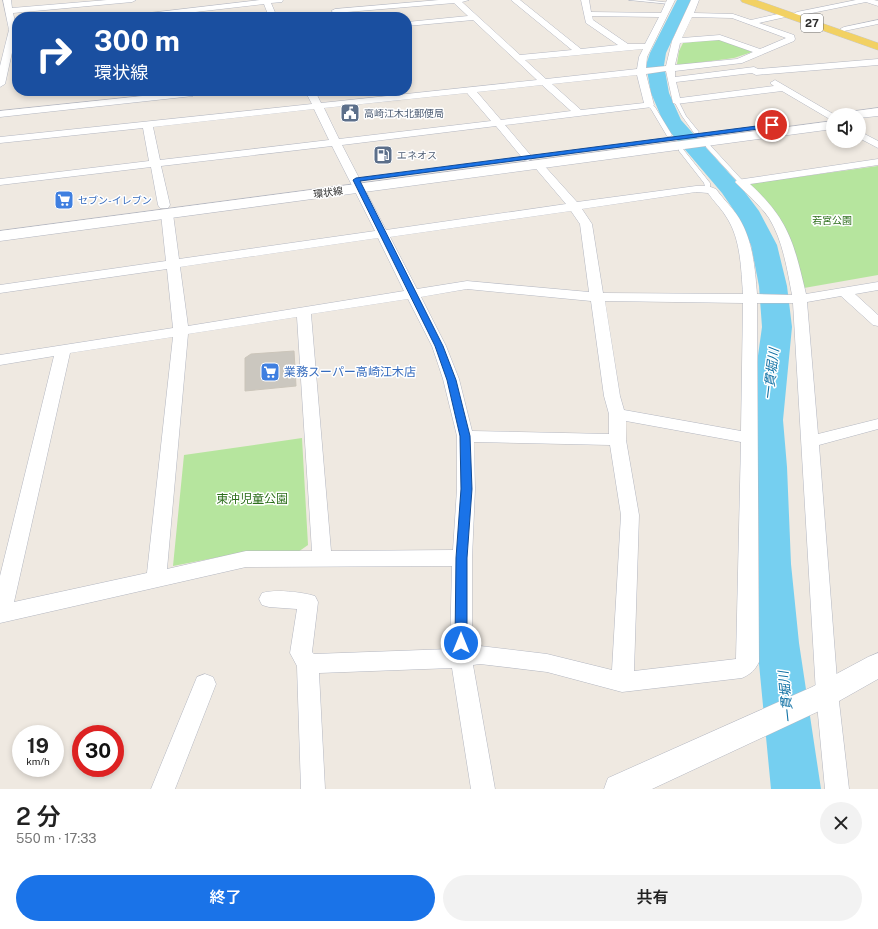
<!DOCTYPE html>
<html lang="ja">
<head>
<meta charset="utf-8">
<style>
  :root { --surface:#fff; --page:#f2f2f2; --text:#222; --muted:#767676; --accent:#1a73e8 }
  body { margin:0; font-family:"Public Sans","Noto Sans JP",sans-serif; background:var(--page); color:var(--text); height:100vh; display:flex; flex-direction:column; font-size:15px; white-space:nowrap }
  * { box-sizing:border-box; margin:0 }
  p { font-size:13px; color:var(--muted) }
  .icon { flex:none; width:22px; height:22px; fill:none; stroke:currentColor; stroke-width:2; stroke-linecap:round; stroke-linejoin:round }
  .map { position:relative; height:789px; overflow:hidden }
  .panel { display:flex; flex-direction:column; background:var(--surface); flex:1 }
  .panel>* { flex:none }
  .hud { position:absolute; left:12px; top:12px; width:400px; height:84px; border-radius:16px; box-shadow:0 2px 6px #0003; background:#1a4fa0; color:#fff; overflow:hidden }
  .fabs { position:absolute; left:826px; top:108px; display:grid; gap:8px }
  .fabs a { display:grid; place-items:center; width:40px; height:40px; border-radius:50%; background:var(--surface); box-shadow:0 2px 6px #0003; font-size:20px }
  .speed { position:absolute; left:12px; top:725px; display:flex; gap:8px; font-size:20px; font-weight:700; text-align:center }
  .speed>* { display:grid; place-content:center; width:52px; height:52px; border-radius:50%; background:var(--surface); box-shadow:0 2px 6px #0003; line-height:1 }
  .speed small { font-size:10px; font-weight:400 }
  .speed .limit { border:6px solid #d22; background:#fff; color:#111 }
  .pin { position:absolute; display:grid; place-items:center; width:34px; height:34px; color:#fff; margin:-17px; border:2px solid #fff; border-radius:50%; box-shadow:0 1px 4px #0007 }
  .me { position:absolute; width:44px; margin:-22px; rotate:0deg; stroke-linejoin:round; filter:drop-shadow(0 0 3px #0008) }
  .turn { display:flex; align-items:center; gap:14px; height:84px; padding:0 16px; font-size:18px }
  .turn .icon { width:52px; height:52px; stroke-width:2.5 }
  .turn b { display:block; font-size:28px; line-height:34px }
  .round { display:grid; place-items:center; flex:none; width:42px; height:42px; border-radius:21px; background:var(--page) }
  .head { display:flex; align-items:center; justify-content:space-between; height:68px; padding:0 16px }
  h1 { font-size:24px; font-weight:600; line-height:30px }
  .action { display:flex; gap:8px; margin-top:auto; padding:8px 16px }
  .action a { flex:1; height:46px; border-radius:24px; background:var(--accent); color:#fff; font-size:16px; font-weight:600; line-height:46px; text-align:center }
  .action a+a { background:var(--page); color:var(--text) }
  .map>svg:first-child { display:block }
</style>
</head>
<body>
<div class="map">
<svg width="878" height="789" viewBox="0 0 878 789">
  <rect width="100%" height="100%" fill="#efe9e1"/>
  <g fill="#b6e59e">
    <polygon points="721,39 752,52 734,58 681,65 677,64 679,51 683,43"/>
    <polygon points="878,166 878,275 804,288 796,265 791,241 783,224 747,184"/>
    <polygon points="302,438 308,545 298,552 245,552 173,566 184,455"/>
  </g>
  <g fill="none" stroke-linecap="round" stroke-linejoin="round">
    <polygon fill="#75cff0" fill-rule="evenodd" points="677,0 691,0 666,53 664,65 669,93 681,120 738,183 759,211 777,245 787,286 792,327 783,420 787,467 791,564 799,643 821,789 771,789 757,643 751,564 751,467 749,420 762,327 759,286 751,245 735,212 722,193 665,126 651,93 646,65 650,53"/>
  </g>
  <polygon fill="#cbc7bf" stroke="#cbc5ba" points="294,351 296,386 245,391 245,358 251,354"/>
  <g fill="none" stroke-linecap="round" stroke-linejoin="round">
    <g stroke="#b4b7c1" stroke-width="1">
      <g id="service">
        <polygon points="629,0 645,0 672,3 670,4"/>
        <polygon points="674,100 678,100 686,116 699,132 698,133 694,133 682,116 674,101"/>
        <polygon points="647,104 651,104 655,107 672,135 671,136 667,136 651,109 647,105"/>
        <polygon points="706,145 710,145 743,181 743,183 739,183 706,147"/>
        <polygon points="679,149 683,149 710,183 710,190 706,190 704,183 679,151"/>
      </g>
    </g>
    <g stroke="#b4b7c1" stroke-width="1">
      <g id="minor">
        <polygon points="3,0 11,0 12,8 107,0 136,0 132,2 13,13 17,30 5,84 0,87 0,66 9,30"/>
        <polygon points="260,0 283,0 282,2 271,3 277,17 269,17 264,4 152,17 128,17 132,15"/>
        <path d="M439 0H469L462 2 520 55 572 50 511 0H520L581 49 618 45 586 23 581 0H589L591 12 661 13 667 0H675L647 57 646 68 666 66 672 41 691 0H699L694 13 733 14 751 20 787 12 791 14 790 16 759 23 794 35 795 39 794 41 742 63 675 71V77L754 67 758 69 878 59V65L756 75 752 73 676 82 680 98 774 86 770 83 775 80 835 115H833V121L782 91 676 104 673 103 666 71 646 74 654 105 652 107 505 125 533 158 528 161 524 160 496 126 342 145 386 230 566 204 532 164 537 161 541 162 577 202 696 186H708L716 189C723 199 733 208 739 218 753 241 755 268 757 294L792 295C787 269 783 241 769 218 760 205 748 195 737 184L735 182 737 180 878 159V165L750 184C789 220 794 243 806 294L878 282V290L855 294 878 315V326L873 325 841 296 807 302 818 434 878 419V429L819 445 838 693 849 789H825L816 693 793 303H757L759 662C755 670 751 674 742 678L622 692 547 672 480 664 473 665 495 789H471L452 668 319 673 325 789H301L297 666 290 653 297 609 269 607 262 605 259 599 262 593C275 589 302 592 315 596L318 602 312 652 314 654 450 649 452 566 246 567 0 623V576L54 356 0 365V355L173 328 167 269 0 293V285L166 261 161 214 163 211H171L173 214 179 259 375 231 332 146 161 166 170 205 168 208H160L158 205 151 167 0 185V179L149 161 143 128 0 143V137L312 104 305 91H315L321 103 537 80 473 20 407 26V22L468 16 454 3 335 13 331 11 335 9ZM592 16 659 17 645 44H628L593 20ZM692 17 732 18 786 38 760 49 720 35 682 38ZM719 40 753 52 737 59 675 65 680 43ZM643 49 639 57 637 69 546 79 525 60ZM637 75 644 103 581 110 552 84ZM542 85 571 111 501 120 477 92ZM467 93 491 121 339 139 324 108ZM314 109 329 140 160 160 153 127ZM696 192 708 193C714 202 722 209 727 218 741 240 741 269 743 294L603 293 592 224 582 209ZM571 211 580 224 589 292 467 281 417 289 390 237ZM378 238 404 291 188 326 180 267ZM467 289 591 301 604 396 609 414V434L472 431 459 379 446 346 421 297ZM408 299 432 346 443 379 457 436V489L453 550 331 551 311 314ZM605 301 743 303 741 431 624 410 620 396ZM297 317 312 551H246L167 569 188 334ZM173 337 147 573 14 602 70 353ZM626 421 741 442 736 659 634 671 639 515 626 440ZM474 442 610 445 621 515 612 670 547 654 480 646 472 647V558L475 489Z"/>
        <polygon points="856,0 874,0 878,1 878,6 866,2 797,16 793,14 797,12"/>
        <polygon points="878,20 878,24 844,31 840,29 844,27"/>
        <polygon points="190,91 193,92 195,94 193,96 0,117 0,111"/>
        <polygon points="859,131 878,141 878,148 859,138"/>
        <polygon points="205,674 213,677 216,684 175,789 151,789 197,677"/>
      </g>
    </g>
    <g stroke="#b4b7c1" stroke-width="1">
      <g id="tertiary">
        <polygon points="878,108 878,116 859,118 859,115 846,115 848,112"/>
        <polygon points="833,121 833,129 0,241 0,231"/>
        <polygon points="878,653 878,679 832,705 652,789 604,789 608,778 812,687 868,657"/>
      </g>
    </g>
    <g stroke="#c9c9c9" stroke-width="1">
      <polygon id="primary" points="741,0 756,0 878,43 878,50 742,2"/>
    </g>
    <use href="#service" fill="#fff" fill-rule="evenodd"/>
    <use href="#minor" fill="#fff" fill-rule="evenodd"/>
    <use href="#tertiary" fill="#fff" fill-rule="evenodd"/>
    <use href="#primary" fill="#f2d163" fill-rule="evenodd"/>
  </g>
  <polygon fill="#1a73e8" stroke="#114b97" points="772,124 775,125 774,127 360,181 443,346 456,380 470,436 472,489 467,558 467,643 465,647 461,649 457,647 455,643 456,558 461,489 460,436 447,380 435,346 353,180 356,178"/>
  <defs>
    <g id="civic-square" transform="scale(1)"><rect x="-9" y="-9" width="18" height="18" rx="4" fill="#5c6f8a" stroke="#fff"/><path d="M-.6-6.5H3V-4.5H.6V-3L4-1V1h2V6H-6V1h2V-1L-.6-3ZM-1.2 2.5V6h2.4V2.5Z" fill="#fff"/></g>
    <g id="fuel-square" transform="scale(1)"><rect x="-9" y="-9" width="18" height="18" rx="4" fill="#5c6f8a" stroke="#fff"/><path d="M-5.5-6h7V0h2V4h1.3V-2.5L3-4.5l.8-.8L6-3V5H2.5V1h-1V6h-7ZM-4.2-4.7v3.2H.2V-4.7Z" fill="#fff"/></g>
    <g id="supermarket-square" transform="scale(1)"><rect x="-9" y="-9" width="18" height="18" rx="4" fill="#3f7fe0" stroke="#fff"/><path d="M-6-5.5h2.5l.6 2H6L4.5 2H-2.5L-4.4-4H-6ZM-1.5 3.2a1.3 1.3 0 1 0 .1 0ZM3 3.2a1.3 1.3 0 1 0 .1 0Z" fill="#fff"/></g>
  </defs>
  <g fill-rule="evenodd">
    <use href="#civic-square" x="350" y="113"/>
    <use href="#fuel-square" x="383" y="155"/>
    <use href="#supermarket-square" x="64" y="200"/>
    <use href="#supermarket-square" x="270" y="372"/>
  </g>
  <g text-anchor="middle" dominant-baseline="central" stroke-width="3" stroke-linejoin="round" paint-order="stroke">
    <g font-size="10" fill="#4e5e75" stroke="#fff" text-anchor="start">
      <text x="364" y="113">高崎江木北郵便局</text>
      <text x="397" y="155">エネオス</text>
    </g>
    <g font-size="10" fill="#2e2e2e" stroke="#fff">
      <text transform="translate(328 192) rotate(-8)">環状線</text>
    </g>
    <g font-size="10" fill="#366cbe" stroke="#fff" text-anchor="start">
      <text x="78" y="200">セブン-イレブン</text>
    </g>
    <g font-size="10" fill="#2c6e1b" stroke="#fff">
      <text x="832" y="220">若宮公園</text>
    </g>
    <rect fill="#fff" stroke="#6d6d6d" stroke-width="1" x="801" y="14" width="22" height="18" rx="3"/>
    <g font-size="11" font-weight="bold" fill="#2e2e2e">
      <text x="812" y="23">27</text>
    </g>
    <g font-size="12" fill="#366cbe" stroke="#fff" text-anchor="start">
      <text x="284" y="372">業務スーパー高崎江木店</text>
    </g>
    <g font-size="12" fill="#2c6e1b" stroke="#fff">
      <text x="252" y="499">東沖児童公園</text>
    </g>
    <g font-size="13" font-style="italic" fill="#0d6fa3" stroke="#fff">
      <text transform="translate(771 374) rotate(-83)">一貫堀川</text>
      <text transform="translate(786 697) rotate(-96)">一貫堀川</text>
    </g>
  </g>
</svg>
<div class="fabs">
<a><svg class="icon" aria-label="sound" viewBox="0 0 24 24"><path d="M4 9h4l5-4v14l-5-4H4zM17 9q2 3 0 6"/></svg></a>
</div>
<div class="speed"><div>19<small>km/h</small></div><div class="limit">30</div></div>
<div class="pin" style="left:772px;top:125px;background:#d93025"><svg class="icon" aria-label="arrive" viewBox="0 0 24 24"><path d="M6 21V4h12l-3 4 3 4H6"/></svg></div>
<svg class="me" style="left:461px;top:643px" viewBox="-20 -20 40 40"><circle r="17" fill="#1a73e8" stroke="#fff" stroke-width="3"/><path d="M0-11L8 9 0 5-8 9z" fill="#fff"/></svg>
<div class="hud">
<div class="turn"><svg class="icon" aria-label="right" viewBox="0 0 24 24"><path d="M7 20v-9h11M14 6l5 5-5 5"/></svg><div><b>300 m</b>環状線</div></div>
</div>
</div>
<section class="panel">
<div class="head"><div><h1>2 分</h1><p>550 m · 17:33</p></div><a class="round"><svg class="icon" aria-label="close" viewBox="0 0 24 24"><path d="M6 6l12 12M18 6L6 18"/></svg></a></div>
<div class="action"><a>終了</a><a>共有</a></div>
</section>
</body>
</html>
